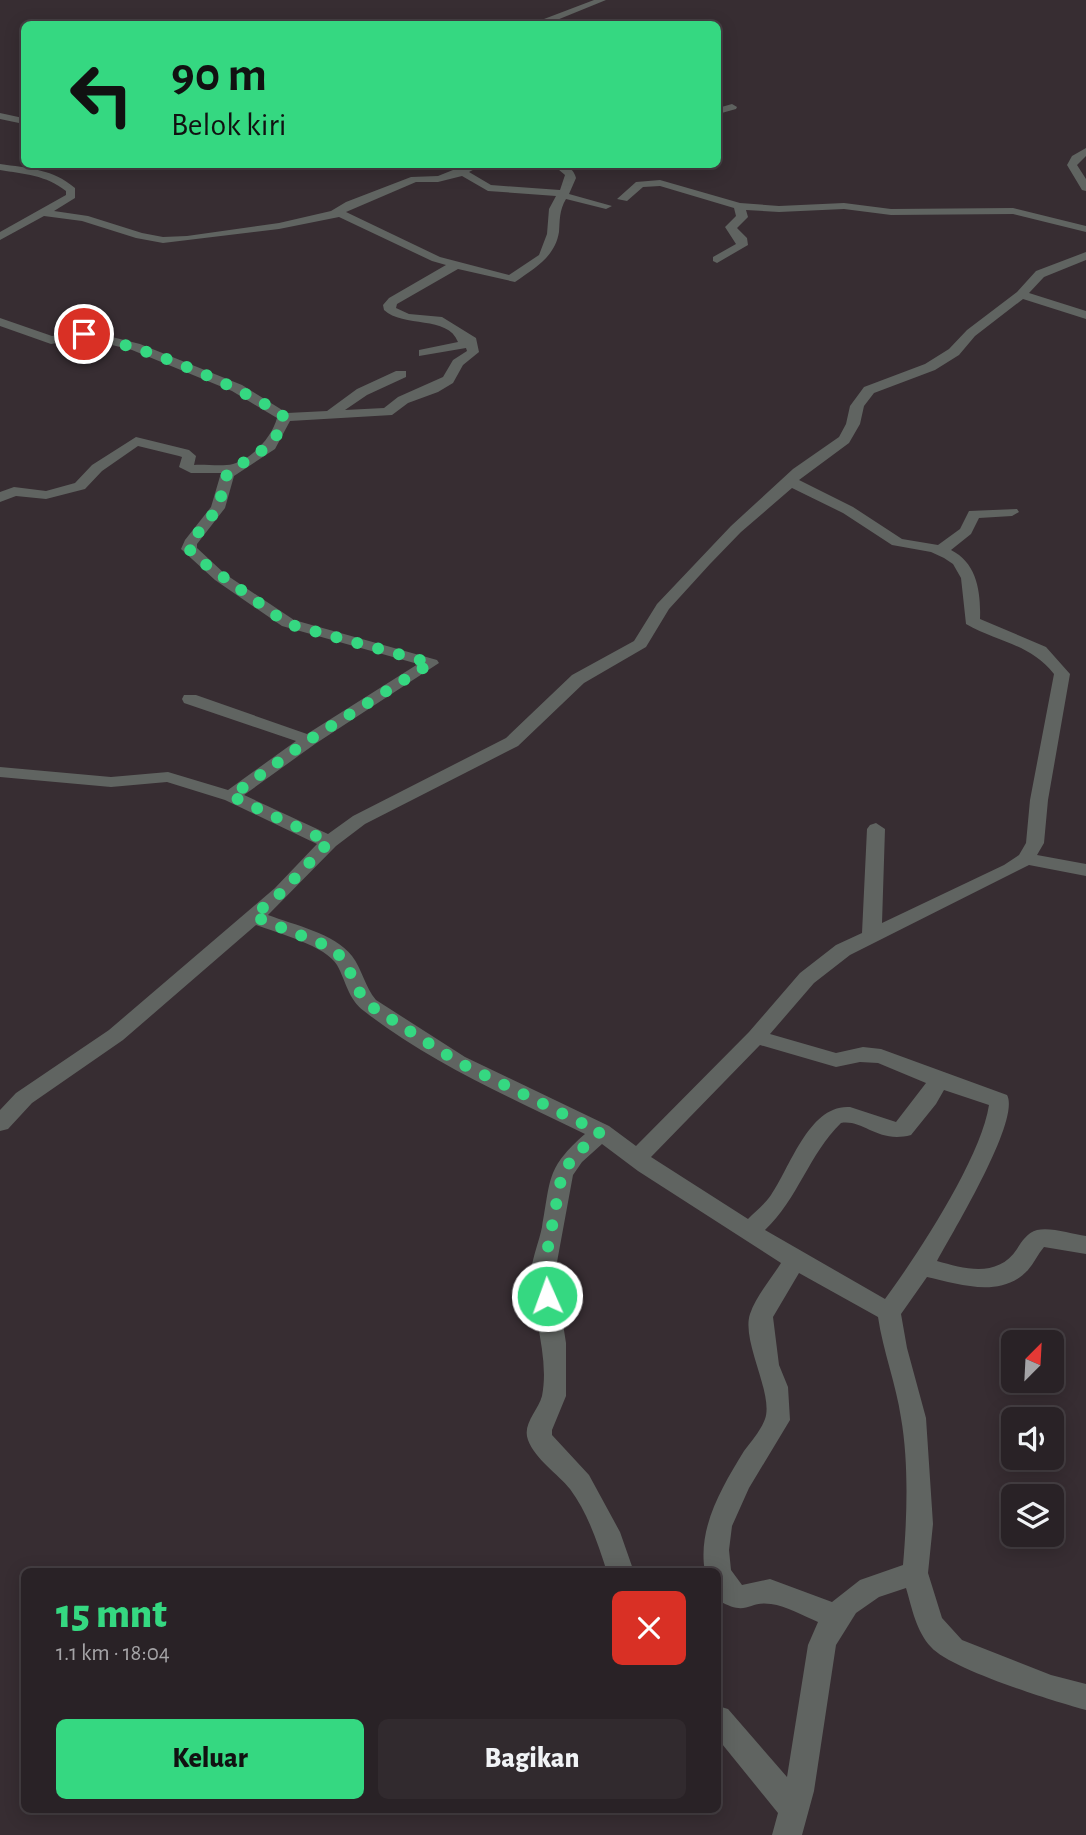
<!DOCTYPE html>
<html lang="id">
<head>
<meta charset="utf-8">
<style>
  :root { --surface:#292226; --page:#312a2e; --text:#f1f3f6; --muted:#a5a4a7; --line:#453f43; --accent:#35d881 }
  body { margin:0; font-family:"Alegreya Sans",sans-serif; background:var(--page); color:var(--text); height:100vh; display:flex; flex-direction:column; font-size:26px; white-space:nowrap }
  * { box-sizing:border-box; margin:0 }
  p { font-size:23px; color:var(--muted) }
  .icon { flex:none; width:38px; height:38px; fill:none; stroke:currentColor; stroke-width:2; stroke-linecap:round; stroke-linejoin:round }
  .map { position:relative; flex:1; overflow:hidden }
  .drawer { position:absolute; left:21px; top:1568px; width:700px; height:245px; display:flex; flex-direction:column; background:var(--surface); border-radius:10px; box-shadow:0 4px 18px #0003,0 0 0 2px var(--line) }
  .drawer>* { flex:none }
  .guide { position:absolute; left:21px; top:21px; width:700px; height:147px; border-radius:10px; box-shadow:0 4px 18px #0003,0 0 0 2px var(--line); background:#35d881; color:#111; overflow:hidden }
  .needle { width:46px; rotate:24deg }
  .controls { position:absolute; left:1001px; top:1330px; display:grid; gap:14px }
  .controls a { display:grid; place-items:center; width:63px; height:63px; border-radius:10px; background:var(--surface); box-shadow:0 4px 18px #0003,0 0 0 2px var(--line); font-size:35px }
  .pin { position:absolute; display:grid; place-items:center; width:60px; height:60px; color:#fff; margin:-30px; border:4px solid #fff; border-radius:50%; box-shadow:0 2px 7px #0007 }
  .me { position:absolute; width:77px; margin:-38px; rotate:358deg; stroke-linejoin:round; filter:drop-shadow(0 0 5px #0008) }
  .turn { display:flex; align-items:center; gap:24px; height:147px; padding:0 35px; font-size:32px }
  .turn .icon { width:91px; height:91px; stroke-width:2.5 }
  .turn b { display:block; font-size:49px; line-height:60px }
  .round { display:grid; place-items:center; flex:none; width:74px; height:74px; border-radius:10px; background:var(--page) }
  .overview { display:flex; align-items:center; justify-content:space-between; height:119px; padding:0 35px }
  h1 { font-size:42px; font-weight:800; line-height:52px; color:var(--accent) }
  .primary-button { display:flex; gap:14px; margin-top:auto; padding:14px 35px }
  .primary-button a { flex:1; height:80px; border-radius:10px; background:var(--accent); color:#111; font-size:28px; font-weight:800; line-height:80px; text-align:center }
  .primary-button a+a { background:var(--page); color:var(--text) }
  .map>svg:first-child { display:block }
</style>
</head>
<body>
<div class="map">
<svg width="1086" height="1835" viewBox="0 0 1086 1835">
  <rect width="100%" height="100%" fill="#372d32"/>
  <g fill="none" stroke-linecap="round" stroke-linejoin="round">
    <g fill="#606461" fill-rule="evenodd">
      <polygon points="594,0 606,0 552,22 552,24 543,24 544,19"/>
      <polygon points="732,104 737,107 736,109 718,114 718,108"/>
      <polygon points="0,113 23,118 24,120 19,123 0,119"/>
      <polygon points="1086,148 1086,156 1077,165 1086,179 1086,191 1082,190 1067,165 1072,156"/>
      <path d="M0 164C28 168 53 169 75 188V198L54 211 88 216 142 233 163 237 187 236 279 223 331 211 346 202 411 177 438 176 468 164H484L469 172 491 185 560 190 565 175 552 164C563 164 573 166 576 178L569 194 612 206 606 209 566 199C559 211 560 220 559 232 555 257 535 268 515 282L458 269 397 304 396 308 409 314 442 317 476 338 479 352 463 365 453 383 438 392 408 403 392 415 290 421 275 449 234 476 225 508 197 544V548L225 574 294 620 437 660 439 663 315 744 244 795 328 834 353 816 506 738 572 675 634 641 657 604 731 526 793 469 839 437 846 424 850 406 864 387 925 364 949 349 967 330 1017 292 1036 271 1086 252V260L1044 277 1029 293 1086 311V319L1023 299 975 336 959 355 935 370 874 393 864 406 860 424 849 443 799 480 853 507 902 539 938 545 960 529 969 511 1017 509 1019 512 1012 516 979 518 971 534 951 550C977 563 981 592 980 619L1046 647 1070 674 1048 800 1044 843 1037 855 1086 864V876L1029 865 850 955 814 983 770 1034 836 1053 863 1047 881 1049 1007 1095C1021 1120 952 1233 937 1261 965 1269 998 1278 1017 1249 1022 1241 1027 1233 1037 1230 1051 1227 1072 1234 1086 1236V1254L1044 1247C1038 1254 1034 1263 1028 1270 1001 1299 959 1284 927 1277L901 1314 907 1348 926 1418 933 1524 928 1573 942 1618 962 1640 1051 1675 1086 1684V1710C1055 1702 950 1669 931 1647 916 1631 912 1608 906 1588L879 1597 856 1613 836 1645 814 1791 802 1835H772L778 1813 718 1739V1706L728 1709 787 1777 808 1645 818 1622C804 1616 786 1606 771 1604 747 1600 748 1618 718 1600V1572H705C697 1528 722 1487 744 1451 751 1442 761 1430 765 1419 774 1394 741 1341 750 1314 756 1296 771 1279 781 1263L638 1171 602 1144 582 1162 573 1175 555 1273 566 1343V1396L552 1430V1435L589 1475 620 1532 634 1572H607C598 1544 588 1513 570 1489 558 1474 535 1459 528 1440 522 1424 538 1411 542 1396 550 1355 531 1312 531 1273 532 1258 539 1242 542 1227 551 1179 546 1168 585 1134 510 1097 430 1063 364 1011 348 999 346 981 337 965 326 946 278 933 256 925L123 1040 32 1103 8 1129 0 1131V1110L16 1093 109 1030 275 888 317 844 225 800 167 782 111 787 0 777V767L111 777 168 772 228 790 296 741 184 703 182 699 184 695H196L307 734 418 664 282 626 215 580 181 549 185 540 211 507 221 473H191L179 467 182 457 179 456 138 446 102 471 85 489 46 499 16 496 0 502V492L14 487 46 491 75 483 92 465 136 437 189 450 196 456 194 465C205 464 222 467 233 464 253 458 272 437 277 418L232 391 132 350 84 338 51 344 0 326V318L52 336 84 330 140 344 242 385 287 413 327 411 357 389 396 371H406V377L367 395 345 410 384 408 398 397 443 377 453 360 467 351 466 348 419 356V350L458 342C448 315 403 328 384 310L383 305 389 298 446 265 432 261 339 217 279 229 163 243 136 238 82 221 44 216 0 240V232L66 195V191C46 175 24 174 0 170ZM462 176 488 191 556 196 549 209 547 234 539 255 509 275 440 257 346 212 416 182H438ZM792 488 843 513 892 545 931 552 944 558 953 564 961 578 966 624C999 643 1029 643 1054 674L1030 800 1026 843 1019 855 1004 865 882 923 885 829 876 823 870 825 867 829 862 933 836 945 800 973 749 1032 636 1146 609 1126 465 1057 376 1000C365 987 362 969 352 956 334 933 294 925 268 915L336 846 365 824 518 746 584 683 646 647 669 609 710 564 741 532ZM760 1045 836 1067 860 1062 878 1063 926 1083 896 1122 850 1107C809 1104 790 1168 771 1195 765 1204 756 1211 748 1219L651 1157ZM944 1090 989 1105C981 1158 918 1254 885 1299L765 1230C798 1199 809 1154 841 1123 863 1119 878 1144 911 1135L936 1104ZM799 1273 878 1317C883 1351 896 1384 901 1418 909 1463 907 1520 903 1565L860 1580 832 1602 770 1579 742 1585 731 1570 729 1550 732 1526 749 1488 790 1420 788 1387 779 1365 773 1317Z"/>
      <polygon points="660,180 740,203 779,206 844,203 891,209 1013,208 1086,226 1086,232 1013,214 891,215 844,209 779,212 746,210 748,217 737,228 747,238 748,245 717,263 713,261 713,257 736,244 725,227 736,216 734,208 660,186 643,187 627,201 617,199 636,182"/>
    </g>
  </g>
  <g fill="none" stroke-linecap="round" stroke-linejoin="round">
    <path stroke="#35d881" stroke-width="12" stroke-dasharray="0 21.6" d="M84 334C152 350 218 377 279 412L284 417C277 449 251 455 227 474L218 508 190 543 189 549 197 558 288 624 431 663 309 740 231 796 329 842 282 892 253 916 332 948 345 961 358 990 369 1005 458 1062 600 1132 574 1156 562 1174 543 1273 547 1296"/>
  </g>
</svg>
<div class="controls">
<a><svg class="needle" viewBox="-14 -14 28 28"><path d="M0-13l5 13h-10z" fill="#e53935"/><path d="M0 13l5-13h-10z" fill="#a5a4a7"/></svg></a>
<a><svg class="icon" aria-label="sound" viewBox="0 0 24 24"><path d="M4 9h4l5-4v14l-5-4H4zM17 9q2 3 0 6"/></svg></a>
<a><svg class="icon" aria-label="layers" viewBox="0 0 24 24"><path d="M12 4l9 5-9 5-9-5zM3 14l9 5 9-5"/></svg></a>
</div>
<div class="pin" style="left:84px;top:334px;background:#d93025"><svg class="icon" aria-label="arrive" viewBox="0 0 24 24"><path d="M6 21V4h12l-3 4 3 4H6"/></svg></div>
<svg class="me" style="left:547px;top:1296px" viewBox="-20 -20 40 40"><circle r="17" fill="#35d881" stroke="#fff" stroke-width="3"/><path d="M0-11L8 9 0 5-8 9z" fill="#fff"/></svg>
<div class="guide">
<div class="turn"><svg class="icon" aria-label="left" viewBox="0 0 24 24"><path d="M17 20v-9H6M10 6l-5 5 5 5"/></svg><div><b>90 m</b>Belok kiri</div></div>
</div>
<section class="drawer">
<div class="overview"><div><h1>15 mnt</h1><p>1.1 km · 18:04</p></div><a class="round" style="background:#d93025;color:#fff"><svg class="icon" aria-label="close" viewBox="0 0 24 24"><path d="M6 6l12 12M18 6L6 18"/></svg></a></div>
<div class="primary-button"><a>Keluar</a><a>Bagikan</a></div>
</section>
</div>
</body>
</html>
